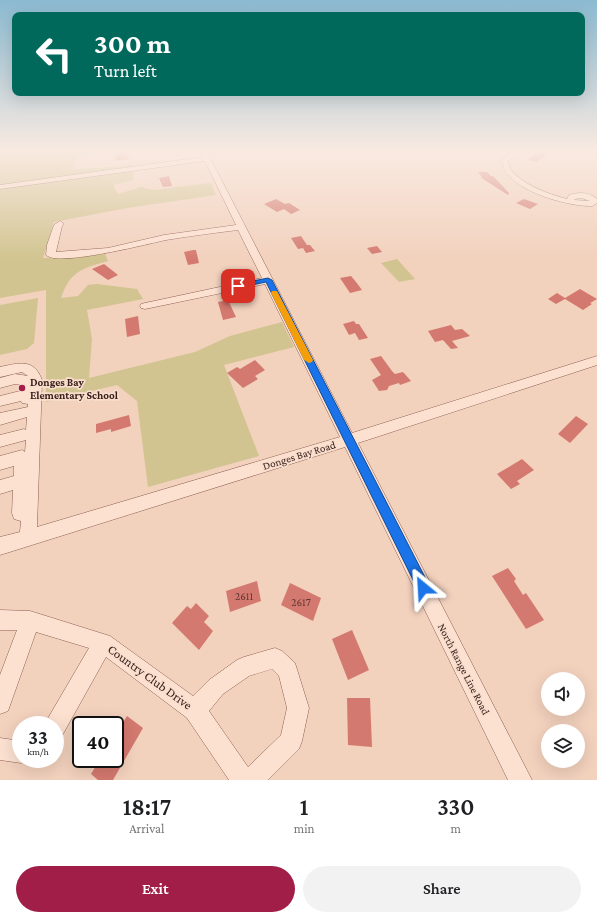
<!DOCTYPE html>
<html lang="en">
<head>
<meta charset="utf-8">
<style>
  :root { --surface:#fff; --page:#f2f2f2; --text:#202124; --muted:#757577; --accent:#a11e49 }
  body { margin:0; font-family:"Crimson Pro",serif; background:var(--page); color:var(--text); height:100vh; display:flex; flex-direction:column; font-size:15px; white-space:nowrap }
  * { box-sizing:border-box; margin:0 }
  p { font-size:13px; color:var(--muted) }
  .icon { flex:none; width:22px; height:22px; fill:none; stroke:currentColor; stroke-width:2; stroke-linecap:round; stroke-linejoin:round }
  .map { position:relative; height:780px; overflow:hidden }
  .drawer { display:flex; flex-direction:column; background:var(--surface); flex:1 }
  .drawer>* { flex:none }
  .top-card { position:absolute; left:12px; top:12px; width:573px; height:84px; border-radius:8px; box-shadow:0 4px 16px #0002; background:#00695c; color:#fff; overflow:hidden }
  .buttons { position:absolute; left:541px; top:672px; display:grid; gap:8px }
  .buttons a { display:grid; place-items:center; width:44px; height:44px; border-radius:50%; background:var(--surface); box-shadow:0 4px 16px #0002; font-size:20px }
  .speed { position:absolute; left:12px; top:716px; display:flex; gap:8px; font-size:20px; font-weight:700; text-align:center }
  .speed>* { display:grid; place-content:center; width:52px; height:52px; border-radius:50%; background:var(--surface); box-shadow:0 4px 16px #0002; line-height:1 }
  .speed small { font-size:10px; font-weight:400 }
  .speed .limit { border:2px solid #111; border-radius:6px; background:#fff; color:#111 }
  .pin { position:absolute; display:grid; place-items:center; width:34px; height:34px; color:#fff; margin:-17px; border-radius:8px; box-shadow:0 2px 6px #0006 }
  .me { position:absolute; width:44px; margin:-22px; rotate:333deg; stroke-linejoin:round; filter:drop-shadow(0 0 3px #0008) }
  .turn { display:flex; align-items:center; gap:14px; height:84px; padding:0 16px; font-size:18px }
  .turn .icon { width:52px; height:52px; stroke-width:2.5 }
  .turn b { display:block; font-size:28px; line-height:34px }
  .eta { display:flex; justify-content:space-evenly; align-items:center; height:68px; text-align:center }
  .eta b { font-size:24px; font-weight:600; line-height:28px }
  .cta { display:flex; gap:8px; margin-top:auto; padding:8px 16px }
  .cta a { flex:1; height:46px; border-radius:24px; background:var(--accent); color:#fff; font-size:16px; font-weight:600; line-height:46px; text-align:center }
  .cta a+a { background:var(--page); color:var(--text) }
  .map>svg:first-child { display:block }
</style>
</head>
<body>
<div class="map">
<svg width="597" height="780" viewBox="0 0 597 780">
  <rect width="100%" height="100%" fill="#f2d1bd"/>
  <g fill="#d1c490">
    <path d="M0 151H102L76 158 72 170 133 165V180L113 185 118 194 141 187 154 190 211 183 216 195 127 208 54 222 43 258 105 254 108 261C83 268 70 271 61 298L78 296 88 285 97 284 137 289 143 299 87 310 92 339 89 378 195 352 230 336 282 322 294 347 224 365 259 456 148 487 137 401 117 385 46 402V290L0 298Z"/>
    <polygon points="397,259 415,279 399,282 381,263"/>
    <polygon points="38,298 34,343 27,349 0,355 0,305"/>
  </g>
  <g fill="#d4796f">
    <polygon points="117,151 127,151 129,159 116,161 115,154 118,154"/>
    <polygon points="538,151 550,151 537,162 528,160"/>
    <polygon points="478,172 487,172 491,176 493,176 509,193 508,195 480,177 482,177"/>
    <polygon points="169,176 172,186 163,187 159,178"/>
    <polygon points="276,199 285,204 289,203 300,210 291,214 284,209 277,212 264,204"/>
    <polygon points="524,199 538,204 530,209 516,203"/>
    <polygon points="301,236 307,245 310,245 315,251 306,253 303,248 298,249 291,238"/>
    <polygon points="377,246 382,252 372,254 367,248"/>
    <polygon points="193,250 196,250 199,263 188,265 184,252"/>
    <polygon points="104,264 118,275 108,280 92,269"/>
    <polygon points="351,276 356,282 362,290 350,293 340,278"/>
    <polygon points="580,289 597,299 590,303 592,304 583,310 565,299 556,304 548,299 557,293 565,298"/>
    <polygon points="228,300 236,317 223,320 218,302"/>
    <polygon points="138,316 140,334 127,337 125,319"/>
    <polygon points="354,321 356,324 359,324 368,338 359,340 355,333 349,335 343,324"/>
    <polygon points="451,325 455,330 462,329 470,336 452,341 458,348 451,349 443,340 435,342 428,331"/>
    <polygon points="381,356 392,371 395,374 403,372 411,381 400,385 399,383 389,386 387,390 379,391 372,380 381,375 370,359"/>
    <polygon points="255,360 265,370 255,376 258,379 243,388 227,373 237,367 240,369"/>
    <polygon points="129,415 131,426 111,432 111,429 96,433 96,424"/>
    <polygon points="576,416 588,424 570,443 558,434"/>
    <polygon points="522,459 534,470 517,481 520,484 511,489 497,474"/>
    <polygon points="508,568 516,579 514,581 523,595 526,593 544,620 526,629 492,576"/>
    <polygon points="257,581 261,601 230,612 226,591"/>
    <polygon points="290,583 321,598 313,621 281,605"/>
    <polygon points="196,603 209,616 204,622 213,631 199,650 172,623 187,606 191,609"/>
    <polygon points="352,630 369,670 348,680 332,639"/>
    <polygon points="347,698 370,698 372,747 348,745"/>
    <polygon points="127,716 143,728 113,780 98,780 91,774 100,759 115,759 115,735"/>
  </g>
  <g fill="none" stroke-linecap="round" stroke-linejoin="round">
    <g stroke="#8c6054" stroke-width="1">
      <g id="minor">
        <path d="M200 151H222L208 154 352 433 597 356V365L358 443 532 780H508L345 447 0 555V537L20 532 21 521 14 519 12 513 13 490 0 494V480L14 476V466L0 470V456L22 450 25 452 26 440 0 447V435L24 429 26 430 27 417 0 425V413L28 407V404L22 403 21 401 0 406V396L20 391 21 384H15L0 388V378L15 374 28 376 22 372 0 377V367C19 363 34 358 42 380L37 527 340 437 265 284 145 309 141 308 140 306 141 304 145 303 262 278 238 230C214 233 190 236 166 240 147 244 58 267 46 255L47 245 54 225 60 221 64 224 62 226 56 252 108 248 164 235 236 225 205 161 0 189V185L203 157Z"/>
        <path d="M512 151H519L508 161 510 169C523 185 548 194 567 199L569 195C579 192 589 192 597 199V203L592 206C568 207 502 189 502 160ZM581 198 590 201 574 200 575 199Z"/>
        <path d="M0 610 30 611 110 636 193 696 209 680 237 660 244 657 275 648 282 651 295 663 309 708 302 741 299 749 268 780H229L187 718 106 657 63 734 55 737V725H44L89 648 36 632 8 711 0 714V675L17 630H0ZM272 669 279 676 287 708 281 735 248 767 209 711 223 694 249 676Z"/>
        <polygon points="0,738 21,741 21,759 29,760 21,763 0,760"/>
      </g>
    </g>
    <use href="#minor" fill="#fce1d1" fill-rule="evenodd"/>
  </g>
  <linearGradient id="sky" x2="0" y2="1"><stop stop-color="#8bbad1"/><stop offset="0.58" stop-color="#f9eae1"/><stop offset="1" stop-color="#f9eae1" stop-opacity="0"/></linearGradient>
  <rect width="597" height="260" fill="url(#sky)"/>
  <polygon fill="#1a73e8" stroke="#114b97" points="268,278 272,280 428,583 430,588 428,592 423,594 419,592 266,282 238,288 235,286 238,284"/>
  <polygon fill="#f59e0b" points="272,291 277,291 278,293 313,360 312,362 309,363 304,360 271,293"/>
  <circle fill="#a11e49" stroke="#f9decd" stroke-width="1.5" cx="22" cy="388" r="4"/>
  <g text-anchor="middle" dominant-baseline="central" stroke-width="3.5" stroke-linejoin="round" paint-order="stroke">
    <g font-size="11" font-weight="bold" fill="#39201b" stroke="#f9decd" text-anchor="start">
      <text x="30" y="382">Donges Bay<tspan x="30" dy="13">Elementary School</tspan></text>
    </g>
    <g font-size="11" fill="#39201b" stroke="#f9decd">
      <text transform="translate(299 455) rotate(-17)">Donges Bay Road</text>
      <text transform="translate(464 669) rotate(63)">North Range Line Road</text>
    </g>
    <g font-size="11" fill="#603630">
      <text x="244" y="596">2611</text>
      <text x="301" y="602">2617</text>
    </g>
    <g font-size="13" fill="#39201b" stroke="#f9decd">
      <text transform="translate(150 677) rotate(36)">Country Club Drive</text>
    </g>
  </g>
</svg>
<div class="buttons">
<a><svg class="icon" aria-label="sound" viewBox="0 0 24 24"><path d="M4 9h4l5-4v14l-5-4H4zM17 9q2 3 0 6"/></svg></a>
<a><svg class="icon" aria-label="layers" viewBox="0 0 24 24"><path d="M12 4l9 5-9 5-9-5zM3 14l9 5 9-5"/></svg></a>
</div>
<div class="speed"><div>33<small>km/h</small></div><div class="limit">40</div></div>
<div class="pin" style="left:238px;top:286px;background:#d93025"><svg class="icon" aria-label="arrive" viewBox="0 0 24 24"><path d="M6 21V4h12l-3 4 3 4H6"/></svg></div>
<svg class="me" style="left:423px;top:588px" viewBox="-20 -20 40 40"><path d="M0-17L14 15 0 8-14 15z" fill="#1a73e8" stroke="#fff" stroke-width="4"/></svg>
<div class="top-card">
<div class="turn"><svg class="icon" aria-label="left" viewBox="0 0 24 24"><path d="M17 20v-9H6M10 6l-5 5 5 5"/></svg><div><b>300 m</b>Turn left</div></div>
</div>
</div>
<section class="drawer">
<div class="eta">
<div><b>18:17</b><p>Arrival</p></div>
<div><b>1</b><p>min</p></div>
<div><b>330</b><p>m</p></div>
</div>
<div class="cta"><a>Exit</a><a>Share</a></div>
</section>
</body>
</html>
